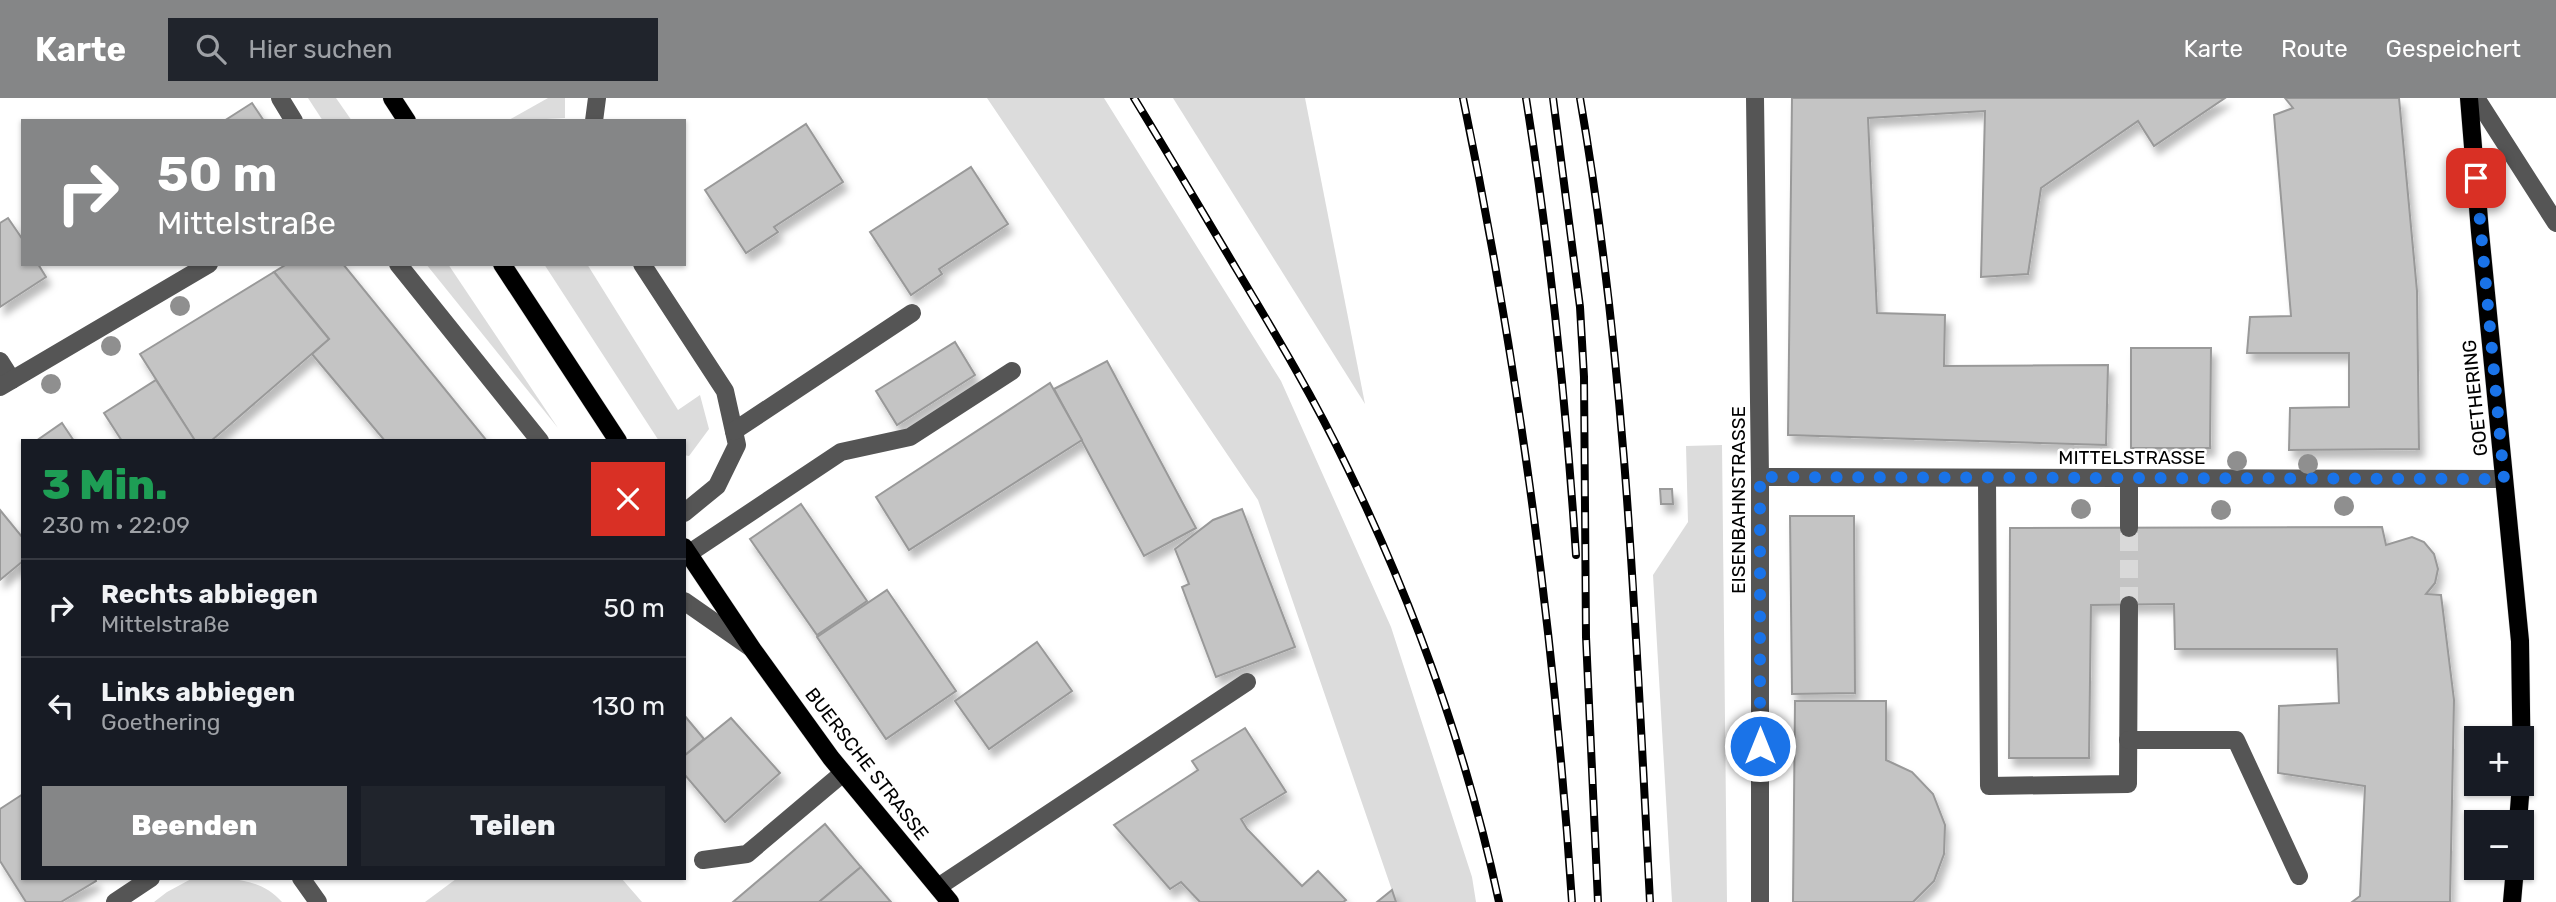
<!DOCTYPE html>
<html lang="de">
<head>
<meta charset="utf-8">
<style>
  :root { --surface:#171b24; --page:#20242c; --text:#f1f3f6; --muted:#9ea1a6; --line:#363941; --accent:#858687 }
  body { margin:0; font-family:Rubik,sans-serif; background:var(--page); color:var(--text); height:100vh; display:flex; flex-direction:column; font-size:26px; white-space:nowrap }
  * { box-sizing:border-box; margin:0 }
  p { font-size:23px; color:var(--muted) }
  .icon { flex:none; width:38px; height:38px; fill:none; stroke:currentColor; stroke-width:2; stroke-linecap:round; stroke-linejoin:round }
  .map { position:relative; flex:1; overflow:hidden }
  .details { position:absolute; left:21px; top:341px; width:665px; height:441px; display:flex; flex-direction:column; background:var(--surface); border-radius:0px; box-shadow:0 2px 5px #0004 }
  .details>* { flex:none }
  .hud { position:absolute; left:21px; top:21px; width:665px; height:147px; border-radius:0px; box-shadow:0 2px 5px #0004; background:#858687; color:#fff; overflow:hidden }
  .fabs { position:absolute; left:2464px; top:628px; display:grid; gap:14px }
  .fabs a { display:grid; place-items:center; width:70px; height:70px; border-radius:0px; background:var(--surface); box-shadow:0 2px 5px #0004; font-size:35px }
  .pin { position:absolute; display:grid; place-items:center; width:60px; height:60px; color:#fff; margin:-30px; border-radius:14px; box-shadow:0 4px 10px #0006 }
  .me { position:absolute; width:77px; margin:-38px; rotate:0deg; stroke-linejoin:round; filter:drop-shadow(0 0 5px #0008) }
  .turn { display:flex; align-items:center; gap:24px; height:147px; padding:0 21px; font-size:32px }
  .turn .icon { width:91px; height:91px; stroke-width:2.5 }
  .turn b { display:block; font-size:49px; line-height:60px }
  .round { display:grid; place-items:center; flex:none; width:74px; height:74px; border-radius:0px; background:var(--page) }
  .headline { display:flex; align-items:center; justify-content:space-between; height:119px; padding:0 21px }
  h1 { font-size:42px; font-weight:800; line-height:52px; color:#1e9e55 }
  .button { display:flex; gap:14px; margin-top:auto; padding:14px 21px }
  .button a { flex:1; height:80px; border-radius:0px; background:var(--accent); color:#fff; font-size:28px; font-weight:800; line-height:80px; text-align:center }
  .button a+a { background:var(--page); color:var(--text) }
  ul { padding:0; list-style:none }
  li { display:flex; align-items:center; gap:21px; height:98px; padding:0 21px; border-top:2px solid var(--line) }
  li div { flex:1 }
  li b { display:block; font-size:26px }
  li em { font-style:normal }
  header { display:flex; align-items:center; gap:42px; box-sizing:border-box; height:98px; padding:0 35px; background:var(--accent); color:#fff }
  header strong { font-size:33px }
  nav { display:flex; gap:38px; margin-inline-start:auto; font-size:24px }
  .search { width:490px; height:63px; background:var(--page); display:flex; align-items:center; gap:18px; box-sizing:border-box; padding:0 24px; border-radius:0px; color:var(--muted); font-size:26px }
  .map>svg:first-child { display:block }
</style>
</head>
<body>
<header>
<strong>Karte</strong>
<div class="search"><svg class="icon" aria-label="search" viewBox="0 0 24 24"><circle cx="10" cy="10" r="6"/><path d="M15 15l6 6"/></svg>Hier suchen</div>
<nav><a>Karte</a><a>Route</a><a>Gespeichert</a></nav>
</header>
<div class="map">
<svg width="2556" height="804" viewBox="0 0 2556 804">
  <defs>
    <filter id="shadow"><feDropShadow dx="4.5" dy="8" stdDeviation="3.5" flood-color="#0004"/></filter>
  </defs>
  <rect width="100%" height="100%" fill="#fff"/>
  <g fill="#dcdcdc">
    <polygon points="308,0 336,0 352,23 323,23"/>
    <polygon points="548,0 565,0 565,20 507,23"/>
    <polygon points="987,0 1104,0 1281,283 1391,529 1472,779 1476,804 1396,804 1258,402"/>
    <polygon points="1173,0 1305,0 1365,306"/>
    <polygon points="426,166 448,166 558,330"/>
    <polygon points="544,166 587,166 678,312 700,297 709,331 689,358 684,357 684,343 659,343"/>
    <polygon points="1722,347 1727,804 1672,804 1653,477 1688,424 1686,348"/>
    <path d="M193 780C225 780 259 778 282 804H154L167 794Z"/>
    <polygon points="456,781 622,781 642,804 425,804"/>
  </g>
  <g fill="#c4c4c4" stroke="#999" stroke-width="2" filter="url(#shadow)">
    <polygon points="1792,0 2225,0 2154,48 2138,23 2041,90 2028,176 1981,179 1985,13 1868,20 1877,215 1945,217 1944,268 2108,267 2106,347 1788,337"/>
    <polygon points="2285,0 2399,0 2417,193 2419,351 2289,352 2290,310 2349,309 2349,255 2247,255 2250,219 2291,218 2274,17 2293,10"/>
    <polygon points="252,5 264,23 224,23"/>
    <polygon points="806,26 843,84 774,129 778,134 746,155 705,92"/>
    <polygon points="971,69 1008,126 939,171 942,176 911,197 870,134"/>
    <polygon points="8,120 23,142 23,166 38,166 46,179 0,209 0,125"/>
    <polygon points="287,166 343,166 487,343 385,343 312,256 329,241 274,174"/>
    <polygon points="274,174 329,241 211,343 195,343 140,256"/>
    <polygon points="955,244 975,277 897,327 876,293"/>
    <polygon points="2131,250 2211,250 2210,350 2131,350"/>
    <polygon points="1107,263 1196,430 1144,458 1054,291"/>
    <polygon points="156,282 194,341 191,343 122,343 104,315"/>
    <polygon points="1050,285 1082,342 909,452 876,399"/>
    <polygon points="62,325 74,343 36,343"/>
    <polygon points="1660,391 1672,391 1673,406 1661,406"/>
    <polygon points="801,406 867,503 817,537 750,441"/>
    <polygon points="1242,411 1295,549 1216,579 1182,489 1189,486 1175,451 1213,422"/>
    <polygon points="0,412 23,440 23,463 0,482"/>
    <polygon points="1790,418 1854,418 1855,595 1792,596"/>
    <polygon points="2382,429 2386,447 2412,439 2424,444 2434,456 2438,471 2435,485 2426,496 2441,497 2454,602 2450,804 2352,804 2360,798 2365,688 2278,675 2279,608 2339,605 2337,551 2175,551 2174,506 2091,507 2089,660 2009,660 2010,430"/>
    <polygon points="887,492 956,593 886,641 817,539"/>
    <polygon points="1037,544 1072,593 989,651 955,603"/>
    <polygon points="1795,603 1886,603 1886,662 1912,674 1933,696 1945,727 1944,756 1934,783 1913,804 1793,804"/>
    <polygon points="684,617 704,641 684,658"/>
    <polygon points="731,620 780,675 725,724 684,676 684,658"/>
    <polygon points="1245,630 1286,694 1241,721 1247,731 1302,788 1318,773 1346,802 1343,804 1200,804 1181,784 1170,791 1114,727 1198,672 1192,663"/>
    <polygon points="23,696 23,780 95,780 96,783 61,804 26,804 0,763 0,711"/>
    <polygon points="825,726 861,769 819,804 733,804"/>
    <polygon points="861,769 891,804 819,804"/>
    <polygon points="1392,792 1396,804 1377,804"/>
  </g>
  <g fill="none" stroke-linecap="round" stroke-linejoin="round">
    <polyline stroke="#d9d9d9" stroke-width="18" stroke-dasharray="18 9" stroke-linecap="butt" points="2129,507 2129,430"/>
    <g stroke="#dbdbdb" stroke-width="19">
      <g id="major">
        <polyline points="392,0 407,23"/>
        <polyline points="2469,0 2480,134 2520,543 2522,680"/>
        <polyline points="502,166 618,343"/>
        <polyline points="684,449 753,552 831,660 950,804"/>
        <polyline points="2518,724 2521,686"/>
        <polyline points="2512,804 2515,770"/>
      </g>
    </g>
    <g stroke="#555" stroke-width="18">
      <polyline points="280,0 294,23"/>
      <polyline points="1755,0 1760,379 1760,804"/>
      <polyline points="2476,0 2556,125"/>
      <polyline points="594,23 597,0"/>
      <polyline points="398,166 540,343"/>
      <polyline points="642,166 725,293 737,347 717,388 684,415"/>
      <polyline points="0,263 12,282"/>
      <polyline points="0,289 209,166"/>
      <polyline points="734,333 912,215"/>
      <polyline points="1760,379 2504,381"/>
      <polyline points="2129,380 2129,430"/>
      <polyline points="1987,381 1989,688 2128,686 2129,507"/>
      <polyline points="688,456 841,354 910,339 1012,273"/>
      <polyline points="684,503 750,549"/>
      <polyline points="2128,642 2236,642 2299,778"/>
      <polyline points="703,762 747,756 843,675"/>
      <polyline points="301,780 318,804"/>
      <polyline points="938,789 1247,584"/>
      <polyline points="115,804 151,780"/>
    </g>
    <use href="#major" stroke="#000" stroke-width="18"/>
    <g stroke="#000" stroke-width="8">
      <g id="rail">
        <path d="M1134 0C1169 57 1203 115 1237 172 1276 237 1315 302 1348 371 1415 509 1467 654 1499 804"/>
        <path d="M1463 0C1518 265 1554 534 1572 804"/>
        <path d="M1526 0C1550 151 1566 304 1576 457"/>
        <polyline points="1553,0 1580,209 1584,279 1586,539 1598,804"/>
        <path d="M1580 0C1626 265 1636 535 1650 804"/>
      </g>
    </g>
    <use href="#rail" stroke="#fff" stroke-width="5" stroke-dasharray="16" stroke-linecap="butt"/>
  </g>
  <g fill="#8f8f8f">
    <circle cx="180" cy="208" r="10"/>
    <circle cx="111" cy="248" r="10"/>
    <circle cx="51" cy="286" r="10"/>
    <circle cx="2237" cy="363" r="10"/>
    <circle cx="2308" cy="366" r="10"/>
    <circle cx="2344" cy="408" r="10"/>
    <circle cx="2081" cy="411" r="10"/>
    <circle cx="2221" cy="412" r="10"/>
  </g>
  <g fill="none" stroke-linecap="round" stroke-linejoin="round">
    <polyline stroke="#1a73e8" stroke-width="12" stroke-dasharray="0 21.6" points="1760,648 1760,379 2504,381 2476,80"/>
  </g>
  <g text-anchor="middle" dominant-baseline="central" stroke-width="5" stroke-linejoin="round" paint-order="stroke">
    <g font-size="19" fill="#000" stroke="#fff">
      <text transform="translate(2475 300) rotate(-96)">GOETHERING</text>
      <text x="2132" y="359">MITTELSTRASSE</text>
      <text transform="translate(1738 402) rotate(-90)">EISENBAHNSTRASSE</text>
      <text transform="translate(867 666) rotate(52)">BUERSCHE STRASSE</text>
    </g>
  </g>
</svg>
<div class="fabs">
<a>+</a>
<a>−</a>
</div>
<div class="pin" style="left:2476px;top:80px;background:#d93025"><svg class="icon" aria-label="arrive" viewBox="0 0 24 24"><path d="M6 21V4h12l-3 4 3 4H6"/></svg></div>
<svg class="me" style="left:1760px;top:648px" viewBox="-20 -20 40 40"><circle r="17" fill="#1a73e8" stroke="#fff" stroke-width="3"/><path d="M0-11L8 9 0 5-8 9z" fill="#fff"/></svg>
<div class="hud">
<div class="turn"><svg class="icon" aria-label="right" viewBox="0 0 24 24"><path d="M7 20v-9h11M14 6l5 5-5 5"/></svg><div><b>50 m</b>Mittelstraße</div></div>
</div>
<section class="details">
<div class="headline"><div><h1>3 Min.</h1><p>230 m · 22:09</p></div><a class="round" style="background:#d93025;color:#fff"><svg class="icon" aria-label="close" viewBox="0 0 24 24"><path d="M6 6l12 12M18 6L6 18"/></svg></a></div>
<ul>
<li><svg class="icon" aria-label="right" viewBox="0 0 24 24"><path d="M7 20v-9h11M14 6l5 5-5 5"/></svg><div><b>Rechts abbiegen</b><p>Mittelstraße</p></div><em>50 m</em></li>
<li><svg class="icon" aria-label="left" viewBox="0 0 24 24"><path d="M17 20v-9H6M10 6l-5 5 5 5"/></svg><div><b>Links abbiegen</b><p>Goethering</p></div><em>130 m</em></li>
</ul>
<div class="button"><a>Beenden</a><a>Teilen</a></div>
</section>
</div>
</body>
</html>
